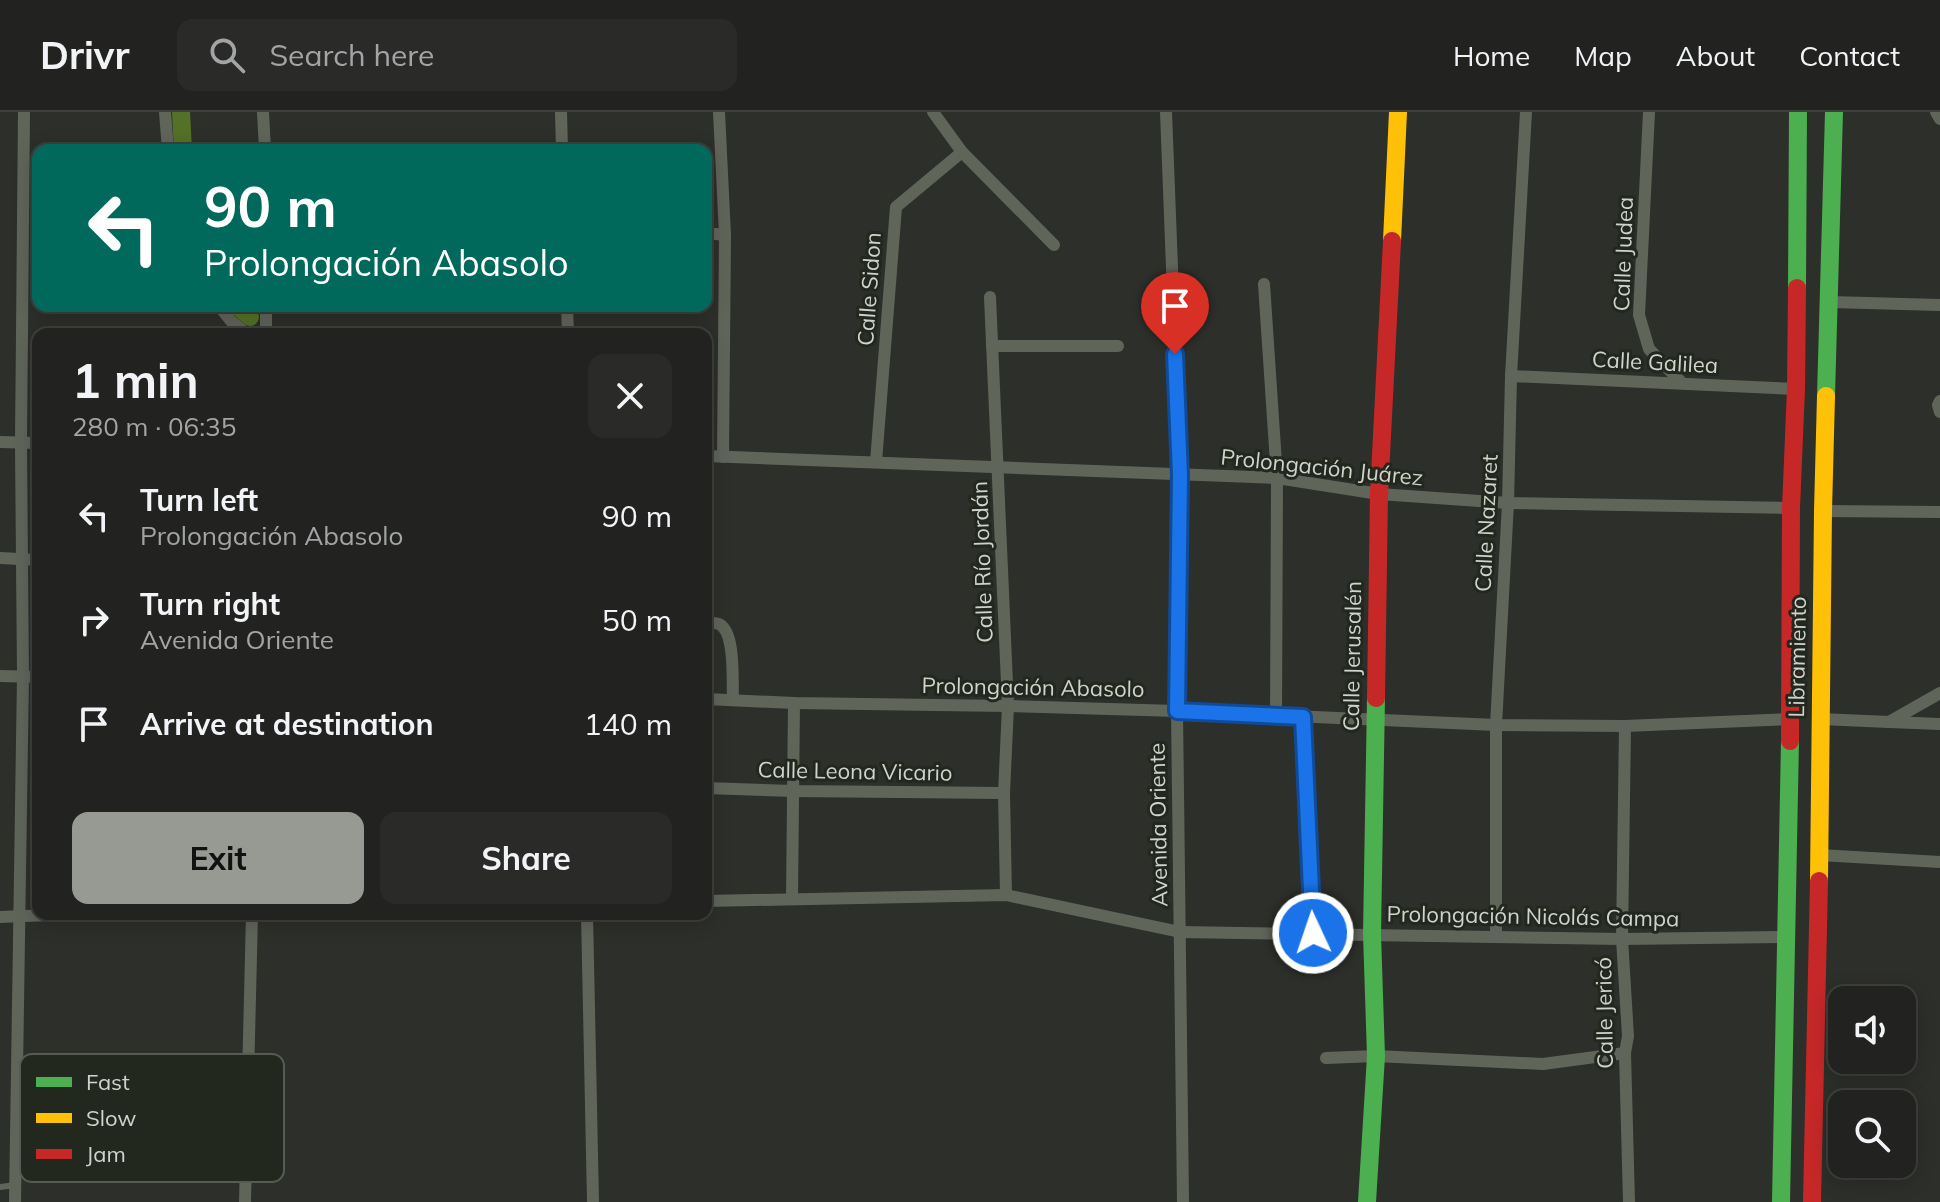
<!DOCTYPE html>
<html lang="en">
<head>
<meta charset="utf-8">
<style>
  :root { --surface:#222320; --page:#2a2b29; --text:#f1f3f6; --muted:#a2a4a5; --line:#3f403e; --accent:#969a93 }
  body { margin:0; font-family:Mulish,sans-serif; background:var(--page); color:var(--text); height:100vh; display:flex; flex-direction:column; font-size:30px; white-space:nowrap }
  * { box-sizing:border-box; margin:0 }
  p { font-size:26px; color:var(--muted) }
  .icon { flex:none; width:44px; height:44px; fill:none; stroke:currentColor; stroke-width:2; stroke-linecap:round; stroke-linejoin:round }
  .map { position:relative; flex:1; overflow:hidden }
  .panel { position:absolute; left:32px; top:216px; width:680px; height:592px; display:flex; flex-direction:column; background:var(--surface); border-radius:16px; box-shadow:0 4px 20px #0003,0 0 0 2px var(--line) }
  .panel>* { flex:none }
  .top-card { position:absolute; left:32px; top:32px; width:680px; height:168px; border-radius:16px; box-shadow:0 4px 20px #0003,0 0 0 2px var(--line); background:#00695c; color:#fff; overflow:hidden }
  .tools { position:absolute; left:1828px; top:874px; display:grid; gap:16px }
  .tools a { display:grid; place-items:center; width:88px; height:88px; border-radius:16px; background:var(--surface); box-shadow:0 4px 20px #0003,0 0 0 2px var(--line); font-size:40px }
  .pin { position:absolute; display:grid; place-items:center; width:68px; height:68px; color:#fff; margin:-82px -34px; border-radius:50% 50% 50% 0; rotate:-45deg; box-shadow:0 0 8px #0007 }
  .pin .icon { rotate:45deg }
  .me { position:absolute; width:88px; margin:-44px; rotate:357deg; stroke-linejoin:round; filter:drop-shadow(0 0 6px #0008) }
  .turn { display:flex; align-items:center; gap:28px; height:168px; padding:0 40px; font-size:36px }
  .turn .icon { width:104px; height:104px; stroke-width:2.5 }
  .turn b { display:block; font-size:56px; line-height:68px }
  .round { display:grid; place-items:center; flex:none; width:84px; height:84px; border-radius:16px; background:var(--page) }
  .summary { display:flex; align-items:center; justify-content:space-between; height:136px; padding:0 40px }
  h1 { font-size:48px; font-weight:700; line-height:60px }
  .button { display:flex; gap:16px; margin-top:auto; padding:16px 40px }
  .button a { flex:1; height:92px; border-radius:16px; background:var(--accent); color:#111; font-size:32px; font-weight:700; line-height:92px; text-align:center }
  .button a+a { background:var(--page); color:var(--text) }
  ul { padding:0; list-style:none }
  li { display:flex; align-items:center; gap:24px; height:104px; padding:0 40px }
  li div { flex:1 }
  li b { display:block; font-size:30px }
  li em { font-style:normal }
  header { display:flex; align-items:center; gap:48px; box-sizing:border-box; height:112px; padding:0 40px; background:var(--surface); border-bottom:2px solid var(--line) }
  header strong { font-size:38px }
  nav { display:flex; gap:44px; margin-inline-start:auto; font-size:28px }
  .search { width:560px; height:72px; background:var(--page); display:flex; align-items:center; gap:20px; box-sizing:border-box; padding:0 28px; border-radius:16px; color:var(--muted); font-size:30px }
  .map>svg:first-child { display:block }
</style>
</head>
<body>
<header>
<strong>Drivr</strong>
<div class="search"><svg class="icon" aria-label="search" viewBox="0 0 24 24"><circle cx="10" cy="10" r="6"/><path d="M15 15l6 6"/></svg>Search here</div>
<nav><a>Home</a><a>Map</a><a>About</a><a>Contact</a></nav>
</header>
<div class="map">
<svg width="1940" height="1090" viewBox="0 0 1940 1090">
  <rect width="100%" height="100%" fill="#2d2f2a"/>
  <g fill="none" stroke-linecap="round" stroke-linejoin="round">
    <g stroke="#547127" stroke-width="18">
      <polyline points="181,0 183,38"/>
      <polyline points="237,194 250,205"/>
    </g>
    <polyline stroke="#60655a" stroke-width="6" points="0,1075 16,1073"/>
    <g stroke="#60655a" stroke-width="12">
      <polyline points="165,0 168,38"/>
      <polyline points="263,0 265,38"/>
      <polyline points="561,0 562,38"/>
      <polyline points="719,0 725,123 723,345"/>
      <polyline points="933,0 962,40 1054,133"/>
      <polyline points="1166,0 1180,363 1177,599 1183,1090"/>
      <polyline points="1649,0 1639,203 1649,237 1681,270"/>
      <polyline points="1936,0 1940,7"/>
      <polyline points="706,121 725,123"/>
      <polyline points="1264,172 1277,366 1276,605"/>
      <polyline points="990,185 1008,594 1004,681 1006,783"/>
      <polyline points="1830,190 1940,193"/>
      <polyline points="219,194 231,209 247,222"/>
      <polyline points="567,194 568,222"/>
      <polyline points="266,222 266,194"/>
      <polyline points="992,234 1118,234"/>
      <polyline points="1511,264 1796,277"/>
      <polyline points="1940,289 1938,293 1940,300"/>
      <polyline points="0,330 38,331"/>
      <polyline points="706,344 1277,366 1379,382 1508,391 1791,396"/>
      <polyline points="876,350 896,95 962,40"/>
      <polyline points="1823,399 1940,400"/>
      <polyline points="0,446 38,448"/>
      <path d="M706 510C709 511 717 511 719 512 736 520 732 571 733 588"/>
      <polyline points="0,564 38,565"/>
      <polyline points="706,587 794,591 1008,594 1177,599 1496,613 1625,614 1790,607"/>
      <polyline points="1303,605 1313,821"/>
      <polyline points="1821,607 1889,610 1940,581"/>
      <polyline points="1889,610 1940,612"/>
      <polyline points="1625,614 1622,827 1628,924 1625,941 1629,1090"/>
      <polyline points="706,676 793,679 1004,681"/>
      <polyline points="1820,743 1940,750"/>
      <polyline points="792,786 794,591"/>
      <polyline points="706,789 1006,783 1180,820 1622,827 1787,825"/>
      <polyline points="587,802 593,1090"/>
      <polyline points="0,805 76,802"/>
      <polyline points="1496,824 1496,613 1508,391 1511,264 1526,0"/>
      <polyline points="1326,946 1376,944 1543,952 1625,941"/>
      <polyline points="15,1090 23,564 21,331 24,0"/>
      <polyline points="245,1090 252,802"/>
    </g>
    <g stroke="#4caf50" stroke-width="18">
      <polyline points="1797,176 1798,0"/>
      <polyline points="1826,284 1834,0"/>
      <polyline points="1367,1090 1376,944 1372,822 1376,586"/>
      <polyline points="1781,1090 1790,629"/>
    </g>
    <g stroke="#ffc107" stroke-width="18">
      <polyline points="1392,129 1398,0"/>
      <polyline points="1819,769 1823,399 1826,284"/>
    </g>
    <g stroke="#c62828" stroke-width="18">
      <polyline points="1376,586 1379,382 1392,129"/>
      <polyline points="1790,629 1791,396 1796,277 1797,176"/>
      <polyline points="1812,1090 1819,769"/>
    </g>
  </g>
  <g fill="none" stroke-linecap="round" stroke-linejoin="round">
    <g stroke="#114b97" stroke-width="20">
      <polyline id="route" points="1175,242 1180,363 1177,599 1303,605 1313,821"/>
    </g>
    <use href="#route" stroke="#1a73e8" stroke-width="14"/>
  </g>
  <g text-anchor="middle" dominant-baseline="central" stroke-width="6" stroke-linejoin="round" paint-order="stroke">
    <g font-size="22" fill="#cfd3cc" stroke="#23281e">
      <text transform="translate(1623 142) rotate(-88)">Calle Judea</text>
      <text transform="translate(869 177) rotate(-86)">Calle Sidon</text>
      <text transform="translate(1655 250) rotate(3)">Calle Galilea</text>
      <text transform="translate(1322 355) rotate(6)">Prolongación Juárez</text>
      <text transform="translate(1486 411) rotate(-87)">Calle Nazaret</text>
      <text transform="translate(982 450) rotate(-92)">Calle Río Jordán</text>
      <text transform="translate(1352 544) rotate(-89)">Calle Jerusalén</text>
      <text transform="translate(1797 545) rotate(-89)">Libramiento</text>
      <text transform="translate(1033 575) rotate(1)">Prolongación Abasolo</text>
      <text transform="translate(855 659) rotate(1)">Calle Leona Vicario</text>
      <text transform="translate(1158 713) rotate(-91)">Avenida Oriente</text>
      <text transform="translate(1533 804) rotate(1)">Prolongación Nicolás Campa</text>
      <text transform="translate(1604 901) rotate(-91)">Calle Jericó</text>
    </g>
  </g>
  <rect x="20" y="942" width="264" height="128" rx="12" fill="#23281e" stroke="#575b52" stroke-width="2"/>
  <rect x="36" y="965" width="36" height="10" fill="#4caf50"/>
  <rect x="36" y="1001" width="36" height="10" fill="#ffc107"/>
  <rect x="36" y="1037" width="36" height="10" fill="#c62828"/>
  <g font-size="22" fill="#cfd3cc">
    <text x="86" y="978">Fast</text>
    <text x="86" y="1014">Slow</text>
    <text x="86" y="1050">Jam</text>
  </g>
</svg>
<div class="tools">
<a><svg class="icon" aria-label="sound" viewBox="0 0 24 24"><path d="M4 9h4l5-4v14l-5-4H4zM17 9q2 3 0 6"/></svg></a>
<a><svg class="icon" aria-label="search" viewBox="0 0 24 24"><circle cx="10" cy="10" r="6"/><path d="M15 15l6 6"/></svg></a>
</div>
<div class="pin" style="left:1175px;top:242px;background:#d93025"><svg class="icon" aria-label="arrive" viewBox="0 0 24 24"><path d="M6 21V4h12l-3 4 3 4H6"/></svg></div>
<svg class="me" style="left:1313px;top:821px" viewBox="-20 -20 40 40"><circle r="17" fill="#1a73e8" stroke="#fff" stroke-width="3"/><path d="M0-11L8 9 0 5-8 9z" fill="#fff"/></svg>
<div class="top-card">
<div class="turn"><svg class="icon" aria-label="left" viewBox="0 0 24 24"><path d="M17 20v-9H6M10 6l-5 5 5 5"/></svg><div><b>90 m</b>Prolongación Abasolo</div></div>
</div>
<section class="panel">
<div class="summary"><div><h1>1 min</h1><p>280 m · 06:35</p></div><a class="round"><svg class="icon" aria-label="close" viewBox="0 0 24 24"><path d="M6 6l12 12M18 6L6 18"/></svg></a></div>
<ul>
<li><svg class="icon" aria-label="left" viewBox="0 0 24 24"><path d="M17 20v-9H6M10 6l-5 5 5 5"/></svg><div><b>Turn left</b><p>Prolongación Abasolo</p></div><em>90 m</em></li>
<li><svg class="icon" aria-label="right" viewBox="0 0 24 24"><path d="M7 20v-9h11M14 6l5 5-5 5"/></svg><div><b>Turn right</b><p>Avenida Oriente</p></div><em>50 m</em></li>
<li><svg class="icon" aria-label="arrive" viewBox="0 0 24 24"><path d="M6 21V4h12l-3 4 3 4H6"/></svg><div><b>Arrive at destination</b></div><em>140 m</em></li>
</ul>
<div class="button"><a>Exit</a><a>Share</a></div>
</section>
</div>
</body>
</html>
